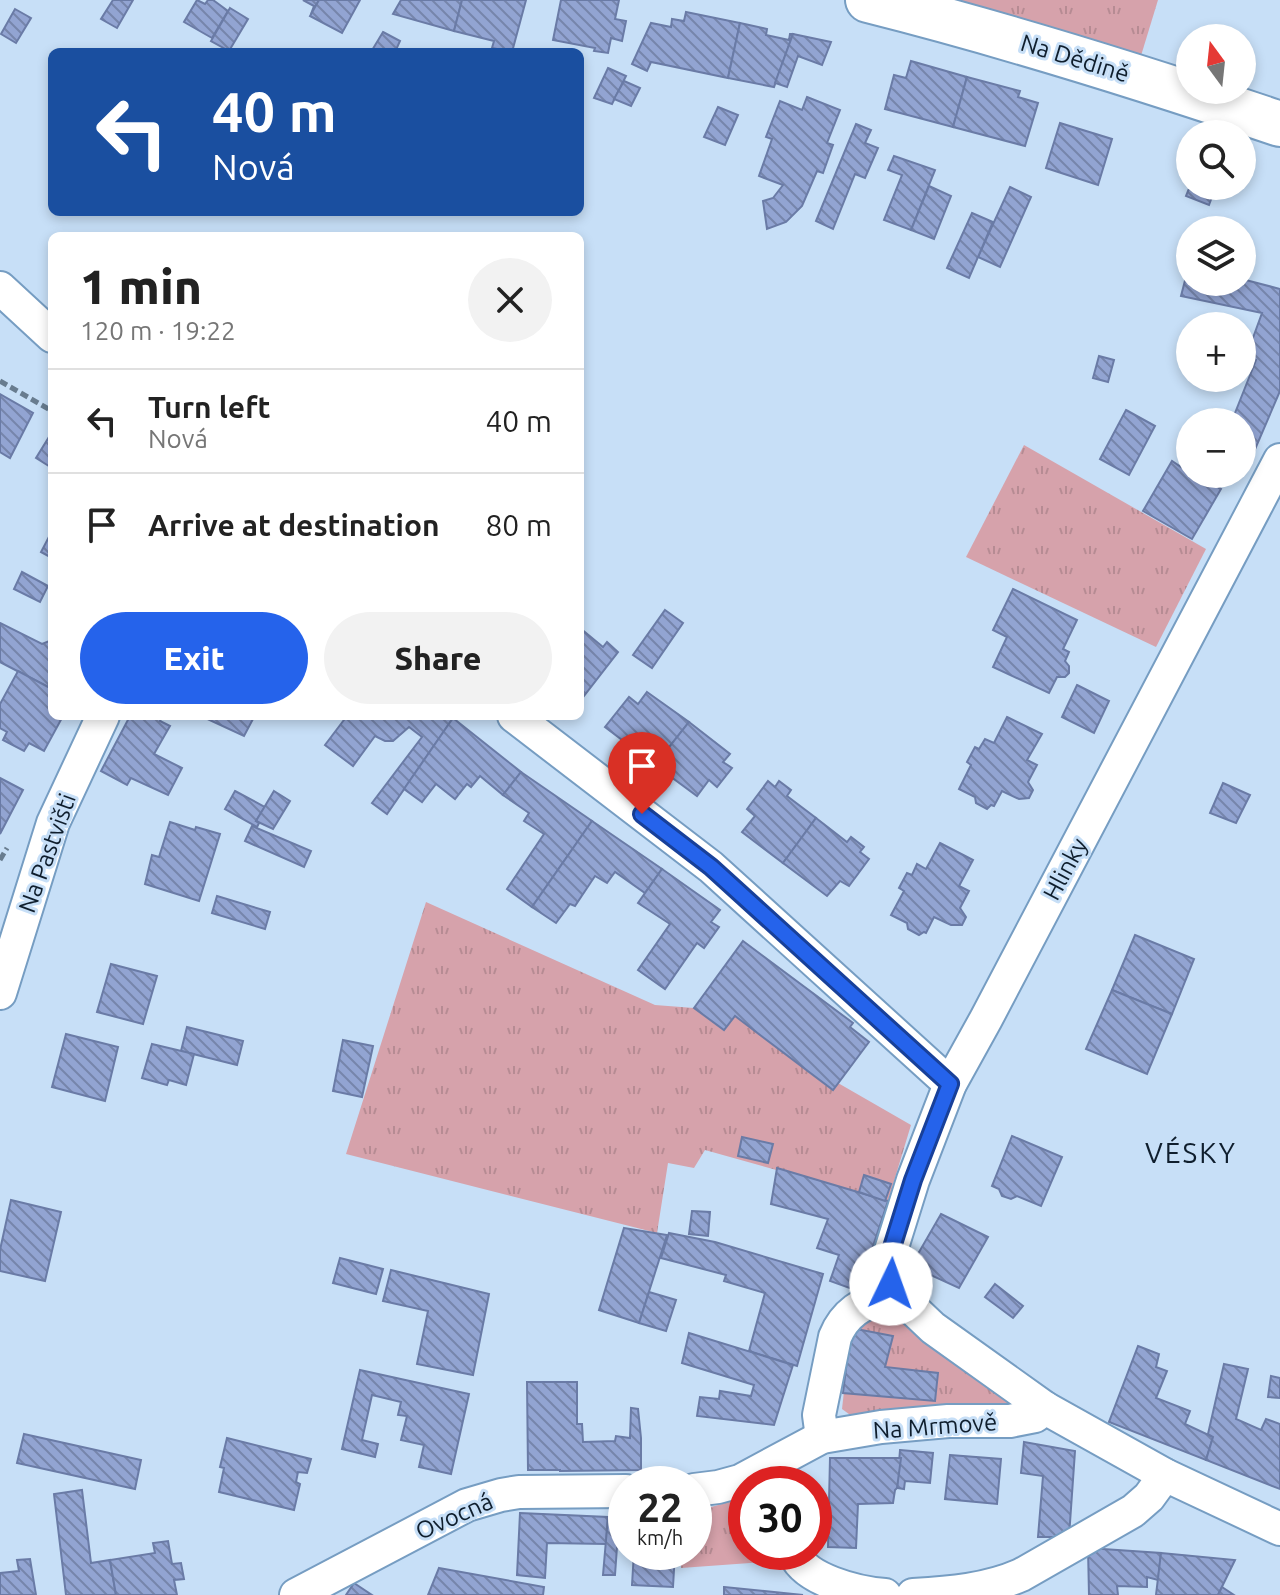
<!DOCTYPE html>
<html lang="en">
<head>
<meta charset="utf-8">
<style>
  :root { --surface:#fff; --page:#f2f2f2; --text:#222; --muted:#767676; --line:#e0e0e0; --accent:#2563eb }
  body { margin:0; font-family:Ubuntu,sans-serif; background:var(--page); color:var(--text); height:100vh; display:flex; flex-direction:column; font-size:30px; white-space:nowrap }
  * { box-sizing:border-box; margin:0 }
  p { font-size:26px; color:var(--muted) }
  .icon { flex:none; width:44px; height:44px; fill:none; stroke:currentColor; stroke-width:2; stroke-linecap:round; stroke-linejoin:round }
  .map { position:relative; flex:1; overflow:hidden }
  .side { position:absolute; left:48px; top:232px; width:536px; height:488px; display:flex; flex-direction:column; background:var(--surface); border-radius:12px; box-shadow:0 4px 12px #0003 }
  .side>* { flex:none }
  .banner { position:absolute; left:48px; top:48px; width:536px; height:168px; border-radius:12px; box-shadow:0 4px 12px #0003; background:#1a4fa0; color:#fff; overflow:hidden }
  .needle { width:52px; rotate:345deg }
  .controls { position:absolute; left:1176px; top:24px; display:grid; gap:16px }
  .controls a { display:grid; place-items:center; width:80px; height:80px; border-radius:50%; background:var(--surface); box-shadow:0 4px 12px #0003; font-size:40px }
  .speed { position:absolute; left:608px; top:1466px; display:flex; gap:16px; font-size:40px; font-weight:700; text-align:center }
  .speed>* { display:grid; place-content:center; width:104px; height:104px; border-radius:50%; background:var(--surface); box-shadow:0 4px 12px #0003; line-height:1 }
  .speed small { font-size:20px; font-weight:400 }
  .speed .limit { border:12px solid #d22; background:#fff; color:#111 }
  .pin { position:absolute; display:grid; place-items:center; width:68px; height:68px; color:#fff; margin:-82px -34px; border-radius:50% 50% 50% 0; rotate:-45deg; box-shadow:0 0 8px #0007 }
  .pin .icon { rotate:45deg }
  .me { position:absolute; width:88px; margin:-44px; rotate:3deg; stroke-linejoin:round; filter:drop-shadow(0 0 6px #0008) }
  .turn { display:flex; align-items:center; gap:28px; height:168px; padding:0 32px; font-size:36px }
  .turn .icon { width:104px; height:104px; stroke-width:2.5 }
  .turn b { display:block; font-size:56px; line-height:68px }
  .round { display:grid; place-items:center; flex:none; width:84px; height:84px; border-radius:42px; background:var(--page) }
  .overview { display:flex; align-items:center; justify-content:space-between; height:136px; padding:0 32px }
  h1 { font-size:48px; font-weight:800; line-height:60px }
  .cta { display:flex; gap:16px; margin-top:auto; padding:16px 32px }
  .cta a { flex:1; height:92px; border-radius:48px; background:var(--accent); color:#fff; font-size:32px; font-weight:800; line-height:92px; text-align:center }
  .cta a+a { background:var(--page); color:var(--text) }
  ul { padding:0; list-style:none }
  li { display:flex; align-items:center; gap:24px; height:104px; padding:0 32px; border-top:2px solid var(--line) }
  li div { flex:1 }
  li b { display:block; font-size:30px }
  li em { font-style:normal }
  .map>svg:first-child { display:block }
</style>
</head>
<body>
<div class="map">
<svg width="1280" height="1595" viewBox="0 0 1280 1595">
  <defs>
    <pattern id="grass-tufts" width="24" height="20" patternUnits="userSpaceOnUse" patternTransform="scale(2)"><rect width="24" height="20" fill="#d6a2ab"/><path d="M3 7l-1-3M5 7V3M7 7l1-3M15 17l-1-3M17 17v-4M19 17l1-3" fill="none" stroke="#b68b93"/></pattern>
    <pattern id="building-back-hatch" width="6" height="6" patternUnits="userSpaceOnUse" patternTransform="scale(2)"><rect width="6" height="6" fill="#92a4d2"/><path d="M-1 5l2 2M0 0l6 6M5-1l2 2" fill="none" stroke="#7685ab"/></pattern>
  </defs>
  <rect width="100%" height="100%" fill="#c7dff7"/>
  <g fill="url(#grass-tufts)">
    <polygon points="912,0 1158,0 1140,59"/>
    <polygon points="1024,445 1206,549 1156,647 966,557"/>
    <polygon points="426,902 655,1005 694,1008 724,1030 735,1016 832,1090 838,1083 911,1125 888,1201 705,1150 694,1168 668,1163 657,1233 346,1154"/>
    <polygon points="894,1310 1012,1403 853,1417 842,1409 851,1328 873,1313"/>
    <polygon points="746,1497 746,1552 778,1552 778,1561 681,1568 682,1552 694,1552 694,1512"/>
  </g>
  <g fill="url(#building-back-hatch)" stroke="#6a7ba6" stroke-width="2">
    <polygon points="113,0 133,0 117,28 101,19"/>
    <polygon points="197,0 205,4 208,0 213,0 228,11 212,38 184,22"/>
    <polygon points="303,0 319,0 311,14 314,6"/>
    <polygon points="319,0 360,0 342,33 310,16"/>
    <polygon points="401,0 462,0 454,31 393,14"/>
    <polygon points="462,0 526,0 512,52 492,48 494,41 454,31"/>
    <polygon points="561,0 619,0 615,19 626,21 622,41 611,38 608,53 594,51 595,48 553,40"/>
    <polygon points="230,8 248,19 229,51 211,41"/>
    <polygon points="15,9 31,18 16,43 1,34"/>
    <polygon points="686,12 740,23 728,78 651,62 647,71 632,64 651,23 671,27 672,19 684,21"/>
    <polygon points="740,23 767,29 766,35 789,40 790,34 793,34 774,87 728,78"/>
    <polygon points="383,32 400,41 395,52 371,52"/>
    <polygon points="793,34 831,42 822,65 798,56 787,87 775,83"/>
    <polygon points="911,61 967,77 953,127 885,109 894,75 906,78"/>
    <polygon points="608,68 626,76 612,104 594,98"/>
    <polygon points="967,77 1020,91 1018,97 1038,103 1025,146 953,127"/>
    <polygon points="624,81 640,88 631,106 614,99"/>
    <polygon points="807,97 840,110 827,143 833,145 823,173 817,171 802,206 786,222 767,229 763,201 773,198 783,185 759,176 772,139 766,137 780,101 802,110"/>
    <polygon points="718,107 738,115 725,145 704,137"/>
    <polygon points="1060,123 1112,139 1098,185 1046,168"/>
    <polygon points="856,124 871,130 865,143 878,148 865,178 855,174 833,229 816,221"/>
    <polygon points="894,156 935,170 911,230 884,220 902,175 888,170"/>
    <polygon points="929,186 951,196 934,239 911,230"/>
    <polygon points="1190,186 1216,186 1209,205 1186,196"/>
    <polygon points="1010,187 1031,197 1000,267 978,257"/>
    <polygon points="972,213 993,222 969,278 947,268"/>
    <polygon points="1189,265 1190,282 1242,282 1242,279 1280,289 1280,391 1250,461 1242,458 1242,422 1208,422 1213,410 1233,418 1256,360 1246,357 1262,313 1181,296"/>
    <polygon points="1099,356 1114,360 1108,382 1093,378"/>
    <polygon points="0,394 33,413 10,458 0,452"/>
    <polygon points="1126,410 1155,426 1129,475 1100,459"/>
    <polygon points="52,432 52,468 36,458"/>
    <polygon points="1187,456 1190,458 1190,474 1218,474 1225,478 1219,488 1221,489 1192,539 1143,511 1172,461 1181,467"/>
    <polygon points="52,531 52,558 41,552"/>
    <polygon points="22,572 48,586 40,602 14,589"/>
    <polygon points="1013,589 1077,620 1063,649 1069,652 1065,661 1069,666 1069,673 1065,677 1057,677 1049,693 993,667 1007,637 993,630"/>
    <polygon points="665,610 683,623 652,668 633,655"/>
    <polygon points="0,623 42,644 52,640 52,689 0,662"/>
    <polygon points="580,628 603,647 607,642 618,652 580,701"/>
    <polygon points="18,671 52,689 52,716 63,716 44,751 29,743 24,751 3,740 7,732 0,728 0,704"/>
    <polygon points="1077,685 1109,701 1094,733 1062,717"/>
    <polygon points="647,692 689,722 655,765 605,727 629,697 638,704"/>
    <polygon points="130,716 162,716 160,721 170,726 154,754 182,768 168,795 131,778 127,785 101,771"/>
    <polygon points="201,716 251,716 254,717 244,736"/>
    <polygon points="347,716 451,716 453,718 387,814 372,803 422,737 409,727 393,741 385,741 375,736 353,766 325,745"/>
    <polygon points="1007,717 1042,734 1027,760 1037,765 1028,782 1033,790 1029,798 1019,799 1002,791 994,806 991,805 987,809 976,803 975,797 959,789 971,765 967,762 975,747 979,749 985,739 994,743"/>
    <polygon points="453,718 521,772 503,795 480,776 471,787 467,784 455,799 436,784 422,802 404,789"/>
    <polygon points="689,722 730,754 723,762 732,768 717,787 709,780 697,796 655,765"/>
    <polygon points="521,772 592,821 532,907 507,889 544,834 524,821 529,813 503,795"/>
    <polygon points="0,778 23,790 0,834"/>
    <polygon points="768,781 775,787 779,781 791,790 787,796 816,818 783,863 742,832 755,816 747,809"/>
    <polygon points="1223,783 1250,795 1236,823 1210,813"/>
    <polygon points="235,791 265,807 256,821 259,823 257,827 225,809"/>
    <polygon points="274,791 290,801 273,829 256,821"/>
    <polygon points="816,818 847,842 851,837 864,847 860,852 869,859 849,886 840,881 827,896 783,863"/>
    <polygon points="592,821 662,869 645,893 615,872 607,883 595,876 575,906 570,904 556,923 532,907"/>
    <polygon points="170,822 195,830 196,827 220,834 199,901 145,884 152,855 159,857"/>
    <polygon points="252,826 311,851 304,867 245,841"/>
    <polygon points="940,843 973,860 959,886 969,891 960,908 966,917 962,925 951,925 934,917 926,933 924,932 919,935 908,929 907,923 891,915 904,891 899,888 907,873 912,875 917,864 926,869"/>
    <polygon points="662,869 720,910 711,922 719,927 704,948 697,943 665,989 638,970 670,924 638,903"/>
    <polygon points="217,896 270,912 265,929 212,913"/>
    <polygon points="1135,935 1194,959 1172,1014 1112,990"/>
    <polygon points="743,941 853,1023 850,1027 869,1042 833,1090 735,1016 724,1030 694,1008"/>
    <polygon points="111,964 157,976 143,1024 97,1012"/>
    <polygon points="1112,990 1172,1014 1147,1074 1086,1049"/>
    <polygon points="187,1027 243,1041 237,1065 181,1051"/>
    <polygon points="66,1034 118,1047 105,1101 52,1087"/>
    <polygon points="343,1040 373,1046 362,1097 333,1091"/>
    <polygon points="152,1044 194,1054 186,1085 169,1080 167,1085 142,1078"/>
    <polygon points="1012,1136 1062,1157 1041,1206 1017,1196 1011,1199 1002,1196 999,1189 992,1186"/>
    <polygon points="742,1137 773,1144 768,1163 738,1156"/>
    <polygon points="777,1168 888,1201 858,1291 830,1281 839,1255 817,1248 828,1219 771,1204"/>
    <polygon points="864,1175 891,1184 885,1201 859,1192"/>
    <polygon points="11,1200 61,1212 45,1281 0,1271 0,1250"/>
    <polygon points="692,1211 710,1212 708,1236 689,1234"/>
    <polygon points="941,1214 988,1237 959,1288 911,1266"/>
    <polygon points="624,1228 667,1235 639,1323 599,1310"/>
    <polygon points="669,1233 715,1242 823,1274 797,1366 749,1351 765,1293 724,1281 726,1275 661,1258"/>
    <polygon points="340,1258 383,1269 376,1294 333,1283"/>
    <polygon points="391,1270 489,1294 473,1375 417,1364 428,1311 383,1301"/>
    <polygon points="995,1284 1023,1306 1013,1318 985,1297"/>
    <polygon points="649,1292 676,1300 666,1331 639,1323"/>
    <polygon points="851,1328 893,1336 885,1367 938,1373 935,1401 843,1393"/>
    <polygon points="689,1333 793,1365 774,1425 697,1416 700,1397 719,1399 720,1391 751,1396 754,1385 682,1363"/>
    <polygon points="1138,1346 1159,1354 1156,1367 1167,1371 1156,1398 1190,1411 1185,1424 1213,1437 1206,1460 1109,1422"/>
    <polygon points="1224,1364 1248,1369 1236,1419 1261,1430 1266,1419 1280,1424 1280,1489 1206,1460 1213,1437 1208,1434"/>
    <polygon points="360,1370 469,1394 451,1474 419,1467 424,1445 401,1440 407,1416 398,1415 401,1402 372,1395 362,1440 378,1444 375,1457 342,1449"/>
    <polygon points="1271,1376 1280,1378 1280,1398 1268,1397"/>
    <polygon points="527,1382 577,1382 577,1424 582,1424 583,1442 615,1441 616,1436 630,1438 631,1408 638,1409 641,1438 641,1470 560,1471 560,1470 528,1470"/>
    <polygon points="24,1434 141,1460 135,1489 17,1463"/>
    <polygon points="227,1438 311,1459 307,1473 298,1472 296,1482 300,1484 294,1510 219,1492 224,1468 220,1467"/>
    <polygon points="1024,1442 1075,1451 1069,1537 1038,1537 1043,1476 1021,1473"/>
    <polygon points="900,1450 933,1453 930,1483 905,1481 904,1489 897,1488"/>
    <polygon points="950,1455 1001,1459 997,1504 945,1499"/>
    <polygon points="830,1458 901,1458 897,1488 895,1490 893,1503 858,1504 856,1548 828,1547"/>
    <polygon points="82,1490 91,1563 110,1560 116,1595 66,1595 54,1494"/>
    <polygon points="520,1513 608,1517 606,1544 547,1543 545,1578 517,1575"/>
    <polygon points="608,1517 626,1518 626,1548 617,1547 615,1575 603,1575"/>
    <polygon points="168,1541 172,1564 181,1563 184,1579 174,1580 177,1595 116,1595 110,1560 155,1553 153,1543"/>
    <polygon points="1088,1548 1161,1553 1158,1580 1147,1577 1147,1587 1117,1586 1118,1595 1089,1595"/>
    <polygon points="634,1552 675,1552 673,1587 632,1585"/>
    <polygon points="1161,1553 1235,1560 1218,1595 1156,1595"/>
    <polygon points="30,1559 36,1595 0,1595 0,1573 19,1571 17,1560"/>
    <polygon points="439,1568 544,1587 543,1595 428,1595"/>
    <polygon points="354,1583 372,1595 346,1595"/>
    <polygon points="724,1587 803,1595 724,1595"/>
    <polygon points="1222,1587 1234,1595 1218,1595"/>
  </g>
  <g fill="none" stroke-linecap="round" stroke-linejoin="round">
    <g stroke="#769dc2" stroke-width="36">
      <g id="street">
        <polyline points="0,288 52,336"/>
        <polyline points="514,716 711,867 950,1084"/>
        <polyline points="0,993 53,823 103,716"/>
        <polyline points="894,1291 888,1276 888,1260 913,1180 950,1084 986,1019 1280,460"/>
        <path d="M822 1437 819 1415 835 1337C847 1308 867 1303 894 1291L933 1328 1045 1408 1165 1475 1280 1529"/>
        <polyline points="694,1490 718,1487 740,1481 822,1437 881,1427 948,1421 1010,1421 1035,1416 1045,1408"/>
        <path d="M794 1552C803 1580 858 1593 885 1595"/>
        <polyline points="296,1595 467,1505 501,1495 519,1492 626,1491"/>
        <path d="M913 1595C950 1593 987 1590 1021 1575L1133 1511 1149 1497 1165 1475"/>
      </g>
    </g>
    <g stroke="#769dc2" stroke-width="48">
      <path id="secondary" d="M868 0C1007 35 1144 78 1280 124"/>
    </g>
    <g stroke="#687c8f" stroke-width="5" stroke-dasharray="8 4" stroke-linecap="butt">
      <polyline points="0,381 52,411"/>
      <polyline points="0,860 7,848"/>
    </g>
    <use href="#street" stroke="#fff" stroke-width="32"/>
    <use href="#secondary" stroke="#fff" stroke-width="44"/>
  </g>
  <g fill="none" stroke-linecap="round" stroke-linejoin="round">
    <g stroke="#184099" stroke-width="20">
      <polyline id="route" points="642,814 711,867 950,1084 913,1180 888,1260 888,1276 891,1284"/>
    </g>
    <use href="#route" stroke="#2563eb" stroke-width="14"/>
  </g>
  <g text-anchor="middle" dominant-baseline="central" stroke-width="6" stroke-linejoin="round" paint-order="stroke">
    <g font-size="24" fill="#0f1e2d" stroke="#c7dff7">
      <text transform="translate(1075 58) rotate(17)">Na Dědině</text>
      <text transform="translate(47 853) rotate(-70)">Na Pastvišti</text>
      <text transform="translate(1065 869) rotate(-62)">Hlinky</text>
      <text transform="translate(935 1426) rotate(-4)">Na Mrmově</text>
      <text transform="translate(454 1516) rotate(-24)">Ovocná</text>
    </g>
    <g font-size="28" letter-spacing="2" fill="#0f1e2d" stroke="#c7dff7">
      <text x="1191" y="1152">VÉSKY</text>
    </g>
  </g>
</svg>
<div class="controls">
<a><svg class="needle" viewBox="-14 -14 28 28"><path d="M0-13l5 13h-10z" fill="#e53935"/><path d="M0 13l5-13h-10z" fill="#767676"/></svg></a>
<a><svg class="icon" aria-label="search" viewBox="0 0 24 24"><circle cx="10" cy="10" r="6"/><path d="M15 15l6 6"/></svg></a>
<a><svg class="icon" aria-label="layers" viewBox="0 0 24 24"><path d="M12 4l9 5-9 5-9-5zM3 14l9 5 9-5"/></svg></a>
<a>+</a>
<a>−</a>
</div>
<div class="speed"><div>22<small>km/h</small></div><div class="limit">30</div></div>
<div class="pin" style="left:642px;top:814px;background:#d93025"><svg class="icon" aria-label="arrive" viewBox="0 0 24 24"><path d="M6 21V4h12l-3 4 3 4H6"/></svg></div>
<svg class="me" style="left:891px;top:1284px" viewBox="-20 -20 40 40"><circle r="19" fill="#fff"/><path d="M0-13L10 11 0 6-10 11z" fill="#2563eb"/></svg>
<div class="banner">
<div class="turn"><svg class="icon" aria-label="left" viewBox="0 0 24 24"><path d="M17 20v-9H6M10 6l-5 5 5 5"/></svg><div><b>40 m</b>Nová</div></div>
</div>
<section class="side">
<div class="overview"><div><h1>1 min</h1><p>120 m · 19:22</p></div><a class="round"><svg class="icon" aria-label="close" viewBox="0 0 24 24"><path d="M6 6l12 12M18 6L6 18"/></svg></a></div>
<ul>
<li><svg class="icon" aria-label="left" viewBox="0 0 24 24"><path d="M17 20v-9H6M10 6l-5 5 5 5"/></svg><div><b>Turn left</b><p>Nová</p></div><em>40 m</em></li>
<li><svg class="icon" aria-label="arrive" viewBox="0 0 24 24"><path d="M6 21V4h12l-3 4 3 4H6"/></svg><div><b>Arrive at destination</b></div><em>80 m</em></li>
</ul>
<div class="cta"><a>Exit</a><a>Share</a></div>
</section>
</div>
</body>
</html>
